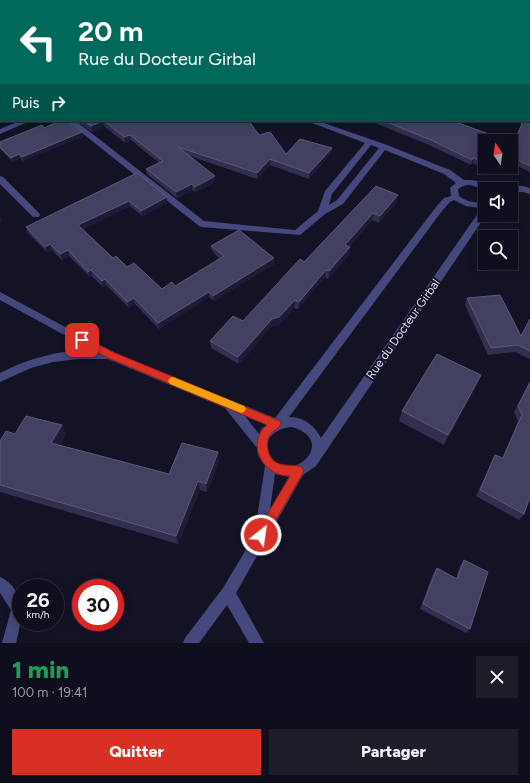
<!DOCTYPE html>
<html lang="fr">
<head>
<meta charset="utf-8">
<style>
  :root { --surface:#0f0e1c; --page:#1d1c29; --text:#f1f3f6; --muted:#9b9ca3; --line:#2f2e3b; --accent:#d93025 }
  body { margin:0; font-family:Figtree,sans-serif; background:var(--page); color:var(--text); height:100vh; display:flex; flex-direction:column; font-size:15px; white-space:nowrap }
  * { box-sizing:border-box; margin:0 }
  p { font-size:13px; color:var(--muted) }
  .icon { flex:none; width:22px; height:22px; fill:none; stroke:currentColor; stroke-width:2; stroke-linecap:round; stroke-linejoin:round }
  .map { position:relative; height:643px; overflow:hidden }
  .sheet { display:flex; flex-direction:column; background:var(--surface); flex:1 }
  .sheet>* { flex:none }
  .banner { position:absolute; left:0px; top:0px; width:530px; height:122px; box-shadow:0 2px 10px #0003,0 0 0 1px var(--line); background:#00695c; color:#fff; overflow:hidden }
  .needle { width:26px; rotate:347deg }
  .buttons { position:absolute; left:478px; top:134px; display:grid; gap:8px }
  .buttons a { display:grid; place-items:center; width:40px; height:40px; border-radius:0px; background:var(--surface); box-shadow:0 2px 10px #0003,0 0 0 1px var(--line); font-size:20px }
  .speed { position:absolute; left:12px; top:579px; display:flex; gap:8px; font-size:20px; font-weight:700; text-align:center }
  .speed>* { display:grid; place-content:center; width:52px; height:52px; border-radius:50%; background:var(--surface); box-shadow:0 2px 10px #0003,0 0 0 1px var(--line); line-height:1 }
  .speed small { font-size:10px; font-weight:400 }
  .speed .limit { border:6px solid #d22; background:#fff; color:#111 }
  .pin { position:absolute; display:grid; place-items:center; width:34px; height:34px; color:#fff; margin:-17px; border-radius:8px; box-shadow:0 2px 6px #0006 }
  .me { position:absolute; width:44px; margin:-22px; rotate:30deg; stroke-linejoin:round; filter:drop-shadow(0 0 3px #0008) }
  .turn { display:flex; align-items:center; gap:14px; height:84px; padding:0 12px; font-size:18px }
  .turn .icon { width:52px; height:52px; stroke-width:2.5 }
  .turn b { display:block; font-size:28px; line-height:34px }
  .then { display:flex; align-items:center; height:38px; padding:0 12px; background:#0003; gap:8px; font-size:15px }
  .round { display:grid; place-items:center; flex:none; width:42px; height:42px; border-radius:0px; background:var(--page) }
  .head { display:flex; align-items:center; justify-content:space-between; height:68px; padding:0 12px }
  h1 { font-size:24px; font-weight:800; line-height:30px; color:#1e9e55 }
  .cta { display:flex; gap:8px; margin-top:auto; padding:8px 12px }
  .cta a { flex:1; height:46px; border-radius:0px; background:var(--accent); color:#fff; font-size:16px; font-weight:800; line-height:46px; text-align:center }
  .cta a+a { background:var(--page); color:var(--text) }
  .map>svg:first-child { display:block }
</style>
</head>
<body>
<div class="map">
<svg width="530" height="643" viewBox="0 0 530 643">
  <rect width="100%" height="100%" fill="#141325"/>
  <polygon fill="#162e2b" points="178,0 327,0 180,1"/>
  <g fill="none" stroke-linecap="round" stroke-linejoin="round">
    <g fill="#44487d" fill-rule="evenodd">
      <polygon points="529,5 530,5 529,10"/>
      <polygon points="20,121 30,121 0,134 0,129"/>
      <path d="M67 121H76L204 221 295 230 318 211 325 191 365 143 307 121H318L387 145 450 170 464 180H471L483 182 493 189C491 189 484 190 484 189 473 187 469 181 458 189L459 196C467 202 475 203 485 202L486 215 316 466 303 475 236 593 264 643H249L227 605 199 643H183L185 638 223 588 256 533 255 531 265 466 258 455 257 448 225 408 108 359H79L53 362 31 368 0 382V373C29 358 59 350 92 350L0 300V292L110 351 275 418 436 207 444 198 451 196 450 188 456 183 444 174 385 150 343 204 325 214 300 235 202 227 199 226ZM371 145 379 148 337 200 329 205 332 194ZM454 200 466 206 479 208V212L321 438C315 426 303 416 289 417L442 211 450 202ZM245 416 267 425 262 428 259 434ZM292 427C340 441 289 488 270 455 261 437 278 428 292 427ZM275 474 289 477 270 509Z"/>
      <polygon points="0,176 3,177 39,213 40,215 39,217 33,217 0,184"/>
      <polygon points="500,186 523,186 530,188 530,194 523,192 511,192 511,189 496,189"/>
      <path d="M0 577C27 589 22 621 16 643H2L11 610 0 593Z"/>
    </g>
  </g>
  <g fill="#312e50">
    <polygon points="530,19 530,172 511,163 511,142 514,143 522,124 515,121 529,121"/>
    <polygon points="77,121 249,121 259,135 286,154 332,148 331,153 309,179 270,165 257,179 190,156 215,182 196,192 192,190 177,198 147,174 146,169 159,163 131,140 125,143 104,126 92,132"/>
    <polygon points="375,121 453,121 485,141 485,167 490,167 486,170 473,163 471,165 429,145 375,123"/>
    <polygon points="44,128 83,136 23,161 20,158 13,162 0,149 0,142"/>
    <polygon points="137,173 167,197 167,203 142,216 130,206 83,229 113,258 162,289 175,286 220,259 212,251 211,246 274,258 274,264 214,301 209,297 159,329 135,304 129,308 106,285 103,287 92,276 90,277 69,256 62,260 52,250 47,252 28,233 26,227"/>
    <polygon points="376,186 396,203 379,223 372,220 349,247 349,255 328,279 325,277 298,309 294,308 279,325 272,326 239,364 211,348 210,341 243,321 304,262"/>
    <polygon points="467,298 521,336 530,319 530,359 515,352 488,355 465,305"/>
    <polygon points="481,375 477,385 444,445 399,421 402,411"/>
    <polygon points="530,381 524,514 519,520 476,496 492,461 495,455 502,458 518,421 514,412"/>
    <polygon points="15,434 66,434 60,445 169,474 218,452 219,461 207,492 200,490 178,544 0,492 0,441"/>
    <polygon points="464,560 470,629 466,633 420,609 433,574 437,568 456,578 460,566"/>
  </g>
  <g fill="#1e1b37">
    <polygon points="489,0 495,0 494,1 488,1"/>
    <rect x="0" y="96" width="1" height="6"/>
    <polygon points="103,121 104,126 92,132 91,126"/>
    <polygon points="82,132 83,136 23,161 22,157"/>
    <polygon points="130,135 131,140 125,143 124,137"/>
    <polygon points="332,148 331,153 309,179 309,173"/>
    <polygon points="19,154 20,158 13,162 11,158"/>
    <polygon points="474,158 473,163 471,165 472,160"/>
    <polygon points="270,159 270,165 257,179 257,173"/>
    <polygon points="487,167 490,167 486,170"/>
    <polygon points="215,176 215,182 196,192 195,187"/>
    <polygon points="192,184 192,190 177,198 176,192"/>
    <polygon points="398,195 396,203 379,223 380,216"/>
    <polygon points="167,197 167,203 142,216 141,211"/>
    <polygon points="129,201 130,206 80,231 78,225"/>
    <polygon points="373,213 372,220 344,252 345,245"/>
    <polygon points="0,217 1,217 2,221 0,222"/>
    <polygon points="50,244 52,250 47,252 45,247"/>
    <polygon points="350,247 349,255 328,279 329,271"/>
    <polygon points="68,250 69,256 62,260 60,254"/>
    <polygon points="274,258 274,264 214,301 213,296"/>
    <polygon points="91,270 92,276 90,277 88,272"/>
    <polygon points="326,270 325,277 298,309 299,302"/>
    <polygon points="105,279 106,285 103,287 102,281"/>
    <polygon points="209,292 209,297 159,329 158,323"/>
    <polygon points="134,298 135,304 129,308 127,302"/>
    <polygon points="295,300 294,308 279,325 272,326 239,364 238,357 272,319"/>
    <polygon points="481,375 477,385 444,445 448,435"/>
    <polygon points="62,425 66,434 56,452 51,443"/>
    <polygon points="218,452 219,461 207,492 206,484"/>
    <polygon points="198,481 200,490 178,544 176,536"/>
  </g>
  <g fill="#434162" stroke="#5b597a">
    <polygon points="0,0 158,0 162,1 1,1 1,96 0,96"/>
    <polygon points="444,0 489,0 488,1 442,1"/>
    <polygon points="530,19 530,166 511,157 511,150 513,146 511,147 511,142 514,143 523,121 529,121 529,20"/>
    <polygon points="60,121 68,121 82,132 22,157 19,154 11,158 0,147 0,142 42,125 44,128"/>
    <polygon points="83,121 103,121 91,126"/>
    <polygon points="104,121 249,121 259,135 270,132 286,154 300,139 332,148 309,173 270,159 257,173 178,147 215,176 195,187 192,184 176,192 146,169 163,161 130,135 124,137"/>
    <polygon points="384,121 453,121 508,141 485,141 485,164 474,158 472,160 431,140"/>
    <polygon points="137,173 167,197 141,211 129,201 78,225 113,258 116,256 127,267 134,263 162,289 172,282 175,286 224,256 211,246 239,230 274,258 213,296 209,292 158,323 134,298 127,302 105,279 102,281 91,270 88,272 68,250 60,254 50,244 45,247 26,227"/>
    <polygon points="376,186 398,195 380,216 373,213 345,245 350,247 329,271 326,270 299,302 295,300 279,317 272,319 238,357 210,341 233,316 243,321 300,259 304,262"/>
    <polygon points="500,295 521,336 530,319 530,351 518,345 491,348 467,298"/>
    <polygon points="437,354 481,375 448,435 402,411"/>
    <polygon points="530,382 530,497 524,514 480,490 495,455 503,458 522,415 518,406"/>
    <polygon points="26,416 62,425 51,443 169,474 182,443 218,452 206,484 198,481 176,536 0,485 0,441 6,431 15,434"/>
    <polygon points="464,560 488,572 470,629 423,604 437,568 457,579"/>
  </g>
  <path fill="#d93025" stroke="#8d1f18" d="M82 336 113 352 280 421 281 424C279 429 273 430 270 435 267 439 267 446 268 450 272 470 290 463 302 467L304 471 265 539 261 541 257 539 255 535 290 476C263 477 245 443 267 425L106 357 79 342 77 340Z"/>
  <polygon fill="#f59e0b" points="173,377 244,406 246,409 244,412 241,413 170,384 168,381 170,378"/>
  <g text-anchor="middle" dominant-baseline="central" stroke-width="4" stroke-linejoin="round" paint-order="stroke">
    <g font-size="12" fill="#dbdbfa" stroke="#141325">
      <text transform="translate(403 329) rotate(-55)">Rue du Docteur Girbal</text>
    </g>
  </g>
</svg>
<div class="buttons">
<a><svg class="needle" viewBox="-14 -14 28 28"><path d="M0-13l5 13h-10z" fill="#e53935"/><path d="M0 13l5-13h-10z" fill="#9b9ca3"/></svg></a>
<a><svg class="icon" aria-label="sound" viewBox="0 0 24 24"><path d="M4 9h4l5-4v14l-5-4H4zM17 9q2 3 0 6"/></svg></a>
<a><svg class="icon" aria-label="search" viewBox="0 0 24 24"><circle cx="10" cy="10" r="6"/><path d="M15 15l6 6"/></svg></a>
</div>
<div class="speed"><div>26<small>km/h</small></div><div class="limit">30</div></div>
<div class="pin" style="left:82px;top:340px;background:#d93025"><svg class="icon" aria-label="arrive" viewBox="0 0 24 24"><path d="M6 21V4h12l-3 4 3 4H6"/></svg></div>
<svg class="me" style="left:261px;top:535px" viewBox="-20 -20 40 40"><circle r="17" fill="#d93025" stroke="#fff" stroke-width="3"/><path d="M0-11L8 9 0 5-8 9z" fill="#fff"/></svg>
<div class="banner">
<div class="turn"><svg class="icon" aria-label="left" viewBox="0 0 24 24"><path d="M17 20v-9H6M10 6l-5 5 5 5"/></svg><div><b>20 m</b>Rue du Docteur Girbal</div></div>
<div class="then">Puis<svg class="icon" aria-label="right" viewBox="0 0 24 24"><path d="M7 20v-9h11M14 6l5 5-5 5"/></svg></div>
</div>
</div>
<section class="sheet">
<div class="head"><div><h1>1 min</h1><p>100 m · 19:41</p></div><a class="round"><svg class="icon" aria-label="close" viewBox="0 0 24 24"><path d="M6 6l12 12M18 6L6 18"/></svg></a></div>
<div class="cta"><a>Quitter</a><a>Partager</a></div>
</section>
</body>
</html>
